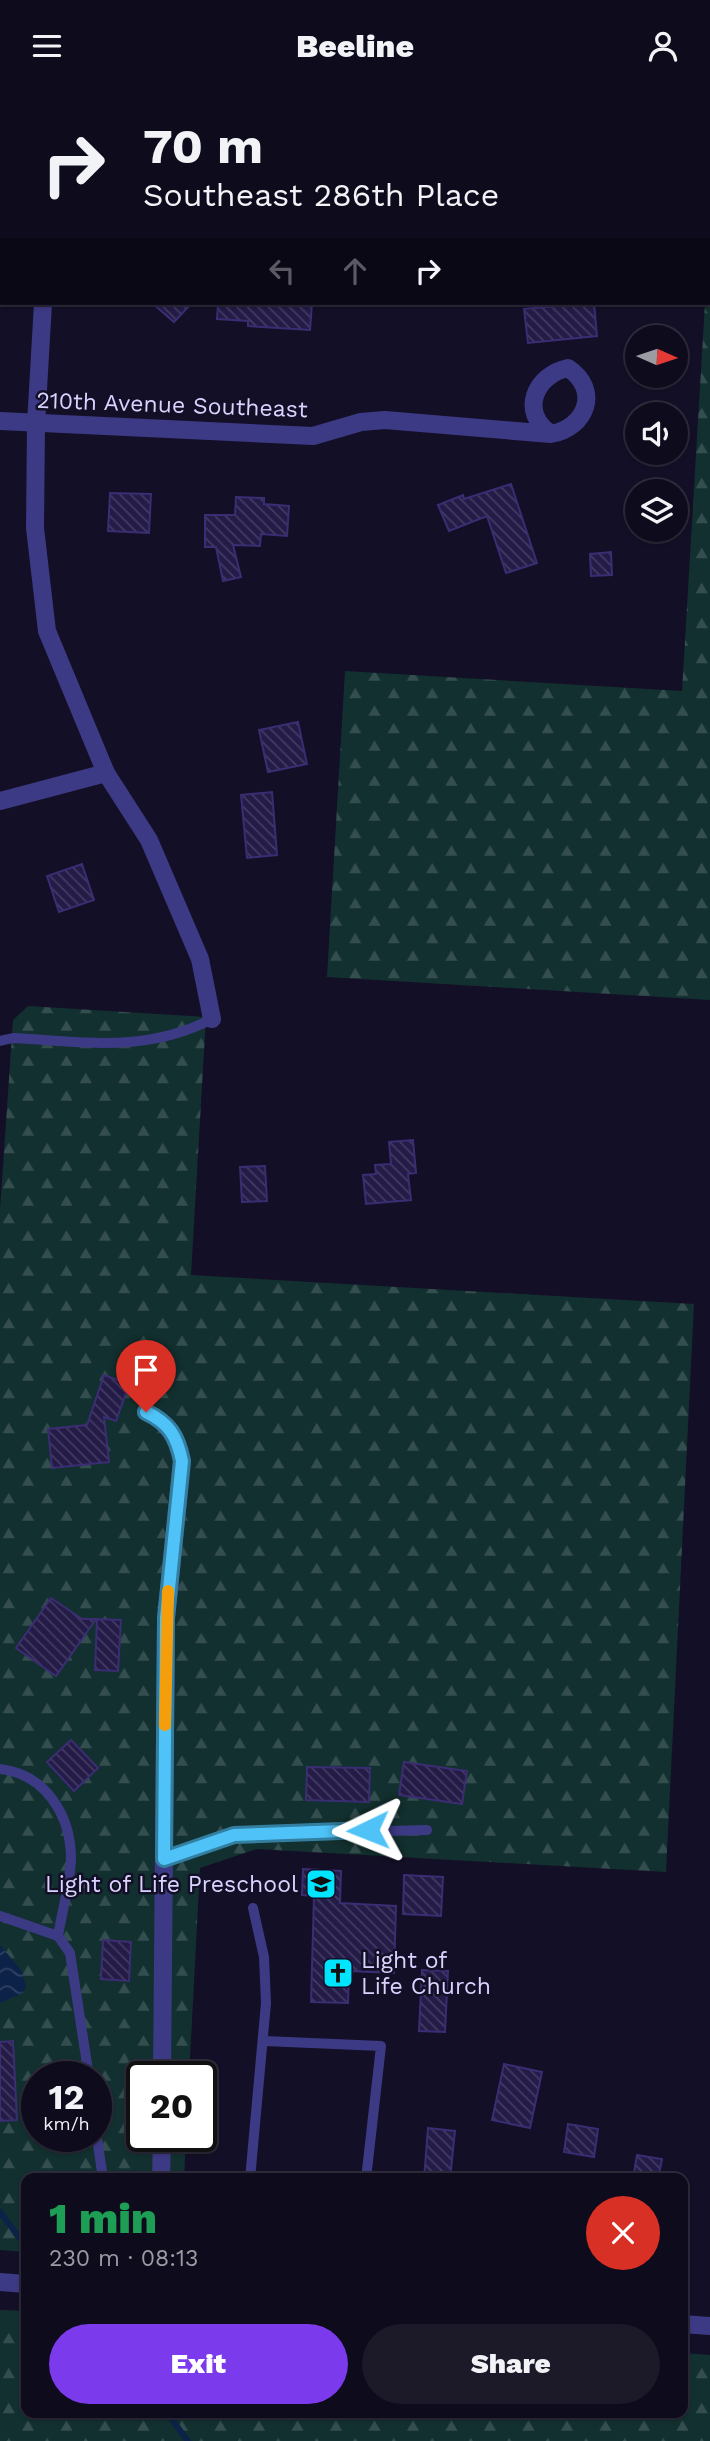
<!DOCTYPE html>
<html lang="en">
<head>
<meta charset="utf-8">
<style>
  :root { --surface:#0e0b1c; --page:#1c1929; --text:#f1f3f6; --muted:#9b9ba3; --line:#2e2b3b; --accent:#7c3aed }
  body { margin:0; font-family:"Work Sans",sans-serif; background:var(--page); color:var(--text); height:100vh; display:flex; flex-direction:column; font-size:26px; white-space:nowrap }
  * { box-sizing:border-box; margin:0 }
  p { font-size:23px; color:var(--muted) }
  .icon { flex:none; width:38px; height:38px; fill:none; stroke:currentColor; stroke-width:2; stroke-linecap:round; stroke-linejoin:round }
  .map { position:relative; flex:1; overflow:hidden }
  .side { position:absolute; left:21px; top:2082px; width:667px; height:245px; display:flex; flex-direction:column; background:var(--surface); border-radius:14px; box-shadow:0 2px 5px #0004,0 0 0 2px var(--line) }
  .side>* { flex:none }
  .hud { position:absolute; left:0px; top:0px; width:710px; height:214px; box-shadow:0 2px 5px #0004,0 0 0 2px var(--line); background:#0e0b1c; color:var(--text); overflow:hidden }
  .needle { width:46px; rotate:93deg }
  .controls { position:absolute; left:625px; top:234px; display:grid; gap:14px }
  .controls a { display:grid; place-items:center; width:63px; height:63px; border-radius:50%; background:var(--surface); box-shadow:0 2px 5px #0004,0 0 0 2px var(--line); font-size:35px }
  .speed { position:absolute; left:21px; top:1970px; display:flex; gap:14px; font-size:35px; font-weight:700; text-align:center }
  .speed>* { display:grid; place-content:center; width:91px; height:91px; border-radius:50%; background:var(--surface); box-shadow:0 2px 5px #0004,0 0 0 2px var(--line); line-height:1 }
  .speed small { font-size:18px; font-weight:400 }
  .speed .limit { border:4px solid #111; border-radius:10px; background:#fff; color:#111 }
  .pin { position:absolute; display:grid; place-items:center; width:60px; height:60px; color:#fff; margin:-72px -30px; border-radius:50% 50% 50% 0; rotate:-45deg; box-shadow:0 0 7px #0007 }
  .pin .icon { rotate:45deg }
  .me { position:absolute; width:77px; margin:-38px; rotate:268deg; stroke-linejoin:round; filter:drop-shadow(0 0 5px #0008) }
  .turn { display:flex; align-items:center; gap:24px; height:147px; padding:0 28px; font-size:32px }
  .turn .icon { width:91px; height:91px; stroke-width:2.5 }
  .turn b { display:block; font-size:49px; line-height:60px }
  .lanes { display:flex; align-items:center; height:66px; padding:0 28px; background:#0003; justify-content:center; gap:35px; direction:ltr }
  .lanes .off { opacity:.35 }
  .round { display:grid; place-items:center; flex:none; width:74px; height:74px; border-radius:37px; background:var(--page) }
  .overview { display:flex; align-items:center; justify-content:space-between; height:119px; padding:0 28px }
  h1 { font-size:42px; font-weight:800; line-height:52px; color:#1e9e55 }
  .primary-button { display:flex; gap:14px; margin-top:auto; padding:14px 28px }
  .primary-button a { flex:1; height:80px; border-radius:42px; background:var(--accent); color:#fff; font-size:28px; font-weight:800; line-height:80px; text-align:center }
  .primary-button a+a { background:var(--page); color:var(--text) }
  header { display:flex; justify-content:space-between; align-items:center; height:91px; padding:0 28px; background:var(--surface); font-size:32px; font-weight:800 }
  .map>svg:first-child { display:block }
</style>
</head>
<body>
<header><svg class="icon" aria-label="menu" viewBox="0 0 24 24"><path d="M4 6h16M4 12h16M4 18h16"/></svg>Beeline<svg class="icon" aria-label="person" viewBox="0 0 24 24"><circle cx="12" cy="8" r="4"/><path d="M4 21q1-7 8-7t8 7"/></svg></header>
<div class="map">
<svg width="710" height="2350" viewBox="0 0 710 2350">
  <defs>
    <pattern id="forest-firs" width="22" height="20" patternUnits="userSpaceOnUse" patternTransform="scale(1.75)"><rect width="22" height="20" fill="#12302f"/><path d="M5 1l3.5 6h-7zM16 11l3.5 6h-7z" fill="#344d4e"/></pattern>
    <pattern id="water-waves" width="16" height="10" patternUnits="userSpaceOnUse" patternTransform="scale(1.75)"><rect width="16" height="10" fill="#0c2248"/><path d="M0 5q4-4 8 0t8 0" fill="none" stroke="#2f4163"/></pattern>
    <pattern id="building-back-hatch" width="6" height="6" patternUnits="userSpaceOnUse" patternTransform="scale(1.75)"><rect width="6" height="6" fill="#241b47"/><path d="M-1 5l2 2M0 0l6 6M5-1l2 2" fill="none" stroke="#433b63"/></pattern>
  </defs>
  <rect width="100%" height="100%" fill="#130f26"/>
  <g fill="url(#forest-firs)" fill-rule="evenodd">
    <polygon points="364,0 710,0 710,909 327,886 345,580 682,600 705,212 709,212 709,2"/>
    <path d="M28 915 206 926 191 1184 694 1213 666 1781 257 1758 200 1777 189 1986H142V2046H186L184 2088H26V2161L0 2159V1119L13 929ZM37 1986H96V2046H37Z"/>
    <polygon points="0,2219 26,2220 26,2322 682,2322 683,2262 710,2264 710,2350 0,2350"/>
  </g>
  <polygon fill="url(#water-waves)" points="0,1854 22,1880 26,1896 23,1902 0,1912"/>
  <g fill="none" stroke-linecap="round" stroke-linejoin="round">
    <g stroke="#0c2248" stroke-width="6">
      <polyline points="0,2121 23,2151"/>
      <polyline points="167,2322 188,2350"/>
    </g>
  </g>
  <g fill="url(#building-back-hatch)" stroke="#3b2d73" stroke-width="2">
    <polygon points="152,212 192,212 174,231"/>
    <polygon points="218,212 312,212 310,239 248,235 248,230 217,228"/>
    <polygon points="594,212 597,245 528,252 524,218"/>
    <polygon points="511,393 537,472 506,482 487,425 449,440 438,414 463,404 464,408"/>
    <polygon points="110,402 151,403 149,442 108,440"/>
    <polygon points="236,406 264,407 264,413 289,415 287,445 261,443 260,455 233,454 241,486 223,490 216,456 205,456 205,424 235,424"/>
    <polygon points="611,461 612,484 591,485 590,463"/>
    <polygon points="298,631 307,673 268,681 259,639"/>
    <polygon points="272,701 277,764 247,767 241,704"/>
    <polygon points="82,773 94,809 59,821 47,785"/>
    <polygon points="413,1049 416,1082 408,1083 411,1109 366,1113 363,1084 376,1083 375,1074 391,1073 389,1051"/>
    <polygon points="265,1075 267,1110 242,1111 240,1076"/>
    <polygon points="104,1284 129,1293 116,1330 104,1326 109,1371 52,1377 48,1338 87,1334"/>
    <polygon points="51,1507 82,1528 96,1528 56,1585 16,1557"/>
    <polygon points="97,1528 121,1529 118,1580 95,1579"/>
    <polygon points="71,1649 98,1677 74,1700 47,1671"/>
    <polygon points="404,1671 467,1680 462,1713 399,1704"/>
    <polygon points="307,1676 370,1677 369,1711 306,1709"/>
    <polygon points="303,1778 341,1780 340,1812 396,1815 394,1882 349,1880 348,1912 311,1911 314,1805 302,1804"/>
    <polygon points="404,1784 443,1786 441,1825 403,1823"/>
    <polygon points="103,1849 131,1851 129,1890 101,1888"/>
    <polygon points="422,1879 448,1880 445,1941 419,1940"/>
    <polygon points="13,1950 17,2029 0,2030 0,1951"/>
    <polygon points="504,1973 542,1981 530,2037 492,2029"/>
    <polygon points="568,2033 598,2038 594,2066 564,2061"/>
    <polygon points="428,2037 455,2040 450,2088 424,2088"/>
    <polygon points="637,2064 662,2068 658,2088 633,2088"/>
  </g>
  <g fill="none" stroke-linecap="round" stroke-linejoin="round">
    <g stroke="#3d3a85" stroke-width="10">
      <polyline points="9,0 11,2"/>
      <path d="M0 950 13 947C85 951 146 962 212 928"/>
      <path d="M0 1678C46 1683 71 1725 71 1768 70 1794 62 1820 58 1845"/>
      <polyline points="164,1768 234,1744 427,1739"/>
      <polyline points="0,1825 58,1845 70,1862 89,1986"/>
      <polyline points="264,1950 381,1955 366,2088"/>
      <polyline points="96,2040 103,2088"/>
      <polyline points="250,2088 266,1912 264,1866 253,1817"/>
    </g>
    <g stroke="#3d3a85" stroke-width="18">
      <polyline points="55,2 56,0"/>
      <polyline points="43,212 36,333 35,437 47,540 106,682 149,749 200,868 212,928"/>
      <path d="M0 330 313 345 361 331 385 329 551 343C586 337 601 299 568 277 535 284 519 321 551 343"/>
      <polyline points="0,710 106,682"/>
      <path d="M146 1321C169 1332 177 1346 182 1370L166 1527 162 1986"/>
      <polyline points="161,2088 162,2046"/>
    </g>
    <g stroke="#3d3a85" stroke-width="18">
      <polyline points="0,2191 26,2193"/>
      <polyline points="682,2233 710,2235"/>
    </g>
  </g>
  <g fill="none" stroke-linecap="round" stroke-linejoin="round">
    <g stroke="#337fa1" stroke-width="18">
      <path id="route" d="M146 1321C169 1332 177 1345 182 1370L166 1527 164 1768 234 1744 368 1739"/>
    </g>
    <use href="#route" stroke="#4fc3f7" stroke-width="12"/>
    <polyline stroke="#f59e0b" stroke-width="12" points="165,1634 168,1500"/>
  </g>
  <defs>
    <g id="school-square" transform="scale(1.575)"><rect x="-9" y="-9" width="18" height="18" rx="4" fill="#00e5ff" stroke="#130f26"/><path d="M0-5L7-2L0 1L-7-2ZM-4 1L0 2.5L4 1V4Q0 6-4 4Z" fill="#111"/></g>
    <g id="church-square" transform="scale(1.575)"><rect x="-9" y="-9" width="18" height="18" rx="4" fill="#00e5ff" stroke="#130f26"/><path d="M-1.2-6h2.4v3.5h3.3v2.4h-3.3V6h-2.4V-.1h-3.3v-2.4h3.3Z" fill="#111"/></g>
  </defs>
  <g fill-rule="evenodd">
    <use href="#school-square" x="321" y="1793"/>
    <use href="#church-square" x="338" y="1882"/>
  </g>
  <g text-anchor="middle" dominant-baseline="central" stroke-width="5" stroke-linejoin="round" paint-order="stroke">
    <g font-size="23" fill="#d9d4ff" stroke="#130f26">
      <text transform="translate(172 314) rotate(2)">210th Avenue Southeast</text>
    </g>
    <g font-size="23" fill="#d9d4ff" stroke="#130f26" text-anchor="end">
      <text x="298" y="1793">Light of Life Preschool</text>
      <text x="361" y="1869" text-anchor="start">Light of<tspan x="361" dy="26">Life Church</tspan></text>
    </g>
  </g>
</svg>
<div class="controls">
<a><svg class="needle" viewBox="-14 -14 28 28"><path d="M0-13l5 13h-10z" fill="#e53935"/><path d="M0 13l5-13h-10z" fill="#9b9ba3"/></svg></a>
<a><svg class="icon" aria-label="sound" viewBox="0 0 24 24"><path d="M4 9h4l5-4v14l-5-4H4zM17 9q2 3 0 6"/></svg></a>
<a><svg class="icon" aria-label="layers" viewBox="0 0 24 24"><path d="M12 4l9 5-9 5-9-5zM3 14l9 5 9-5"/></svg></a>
</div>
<div class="speed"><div>12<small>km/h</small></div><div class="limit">20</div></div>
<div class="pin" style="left:146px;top:1321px;background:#d93025"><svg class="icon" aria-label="arrive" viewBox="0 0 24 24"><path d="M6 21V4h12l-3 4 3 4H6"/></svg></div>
<svg class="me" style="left:368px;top:1739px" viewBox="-20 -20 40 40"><path d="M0-17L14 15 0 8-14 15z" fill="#4fc3f7" stroke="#fff" stroke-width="4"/></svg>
<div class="hud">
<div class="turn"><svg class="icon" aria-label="right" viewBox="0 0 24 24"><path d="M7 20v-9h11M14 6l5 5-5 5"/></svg><div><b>70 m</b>Southeast 286th Place</div></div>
<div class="lanes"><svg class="icon off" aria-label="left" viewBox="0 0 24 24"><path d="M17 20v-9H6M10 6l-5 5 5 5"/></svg><svg class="icon off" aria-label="ahead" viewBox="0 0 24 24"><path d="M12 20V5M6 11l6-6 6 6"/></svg><svg class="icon" aria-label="right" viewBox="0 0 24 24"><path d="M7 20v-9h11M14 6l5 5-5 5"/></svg></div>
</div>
<section class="side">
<div class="overview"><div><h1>1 min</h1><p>230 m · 08:13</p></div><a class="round" style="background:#d93025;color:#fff"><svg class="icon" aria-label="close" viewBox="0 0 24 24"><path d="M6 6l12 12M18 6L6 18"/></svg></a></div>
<div class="primary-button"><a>Exit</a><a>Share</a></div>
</section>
</div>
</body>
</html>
